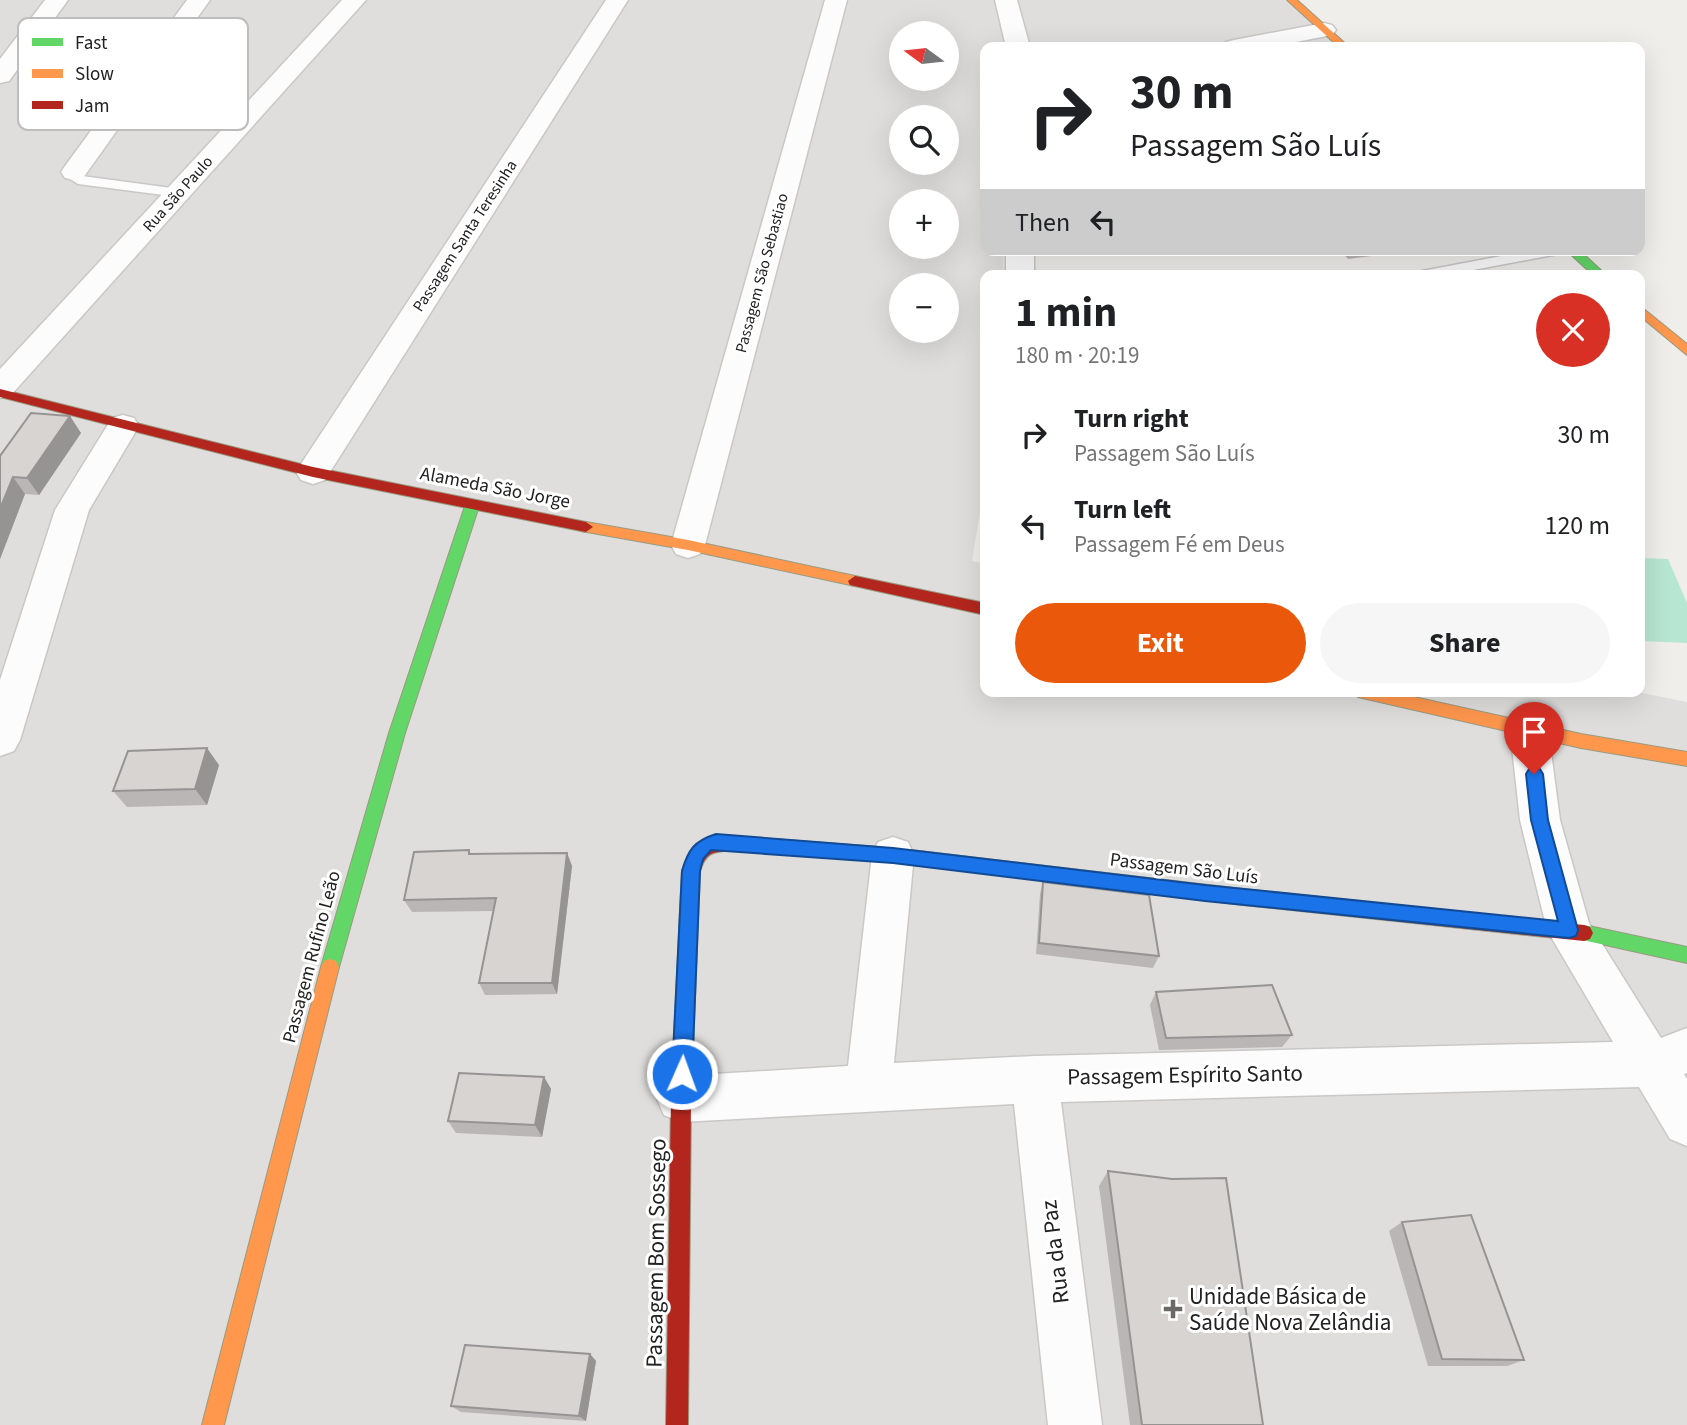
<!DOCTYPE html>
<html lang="en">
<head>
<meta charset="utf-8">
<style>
  :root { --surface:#fff; --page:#f6f6f6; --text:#202124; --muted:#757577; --accent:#ea580c }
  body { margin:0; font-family:"Source Sans 3",sans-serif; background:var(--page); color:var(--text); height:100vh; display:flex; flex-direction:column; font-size:26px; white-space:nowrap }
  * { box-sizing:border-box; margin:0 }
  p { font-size:23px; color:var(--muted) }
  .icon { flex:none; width:38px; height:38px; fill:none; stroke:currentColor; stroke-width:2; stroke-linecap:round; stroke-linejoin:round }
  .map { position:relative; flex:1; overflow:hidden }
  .details { position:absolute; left:980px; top:270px; width:665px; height:427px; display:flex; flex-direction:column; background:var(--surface); border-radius:14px; box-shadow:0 7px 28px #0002 }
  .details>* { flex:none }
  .guide { position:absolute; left:980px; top:42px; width:665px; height:214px; border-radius:14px; box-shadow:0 7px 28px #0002; background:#fff; color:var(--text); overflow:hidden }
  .needle { width:46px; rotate:285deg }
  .fabs { position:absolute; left:889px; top:21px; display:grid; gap:14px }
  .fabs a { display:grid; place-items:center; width:70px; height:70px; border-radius:50%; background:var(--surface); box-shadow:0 7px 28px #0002; font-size:35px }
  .pin { position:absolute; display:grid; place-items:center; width:60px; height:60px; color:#fff; margin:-72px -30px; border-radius:50% 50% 50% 0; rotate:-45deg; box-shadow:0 0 7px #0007 }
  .pin .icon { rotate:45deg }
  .me { position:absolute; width:77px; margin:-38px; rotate:2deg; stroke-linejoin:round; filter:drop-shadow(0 0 5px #0008) }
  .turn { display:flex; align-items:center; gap:24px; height:147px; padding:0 35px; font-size:32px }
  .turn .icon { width:91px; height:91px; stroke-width:2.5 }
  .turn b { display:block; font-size:49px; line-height:60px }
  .then { display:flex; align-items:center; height:66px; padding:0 35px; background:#0003; gap:14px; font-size:26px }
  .round { display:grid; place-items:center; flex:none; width:74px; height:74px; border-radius:37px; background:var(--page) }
  .summary { display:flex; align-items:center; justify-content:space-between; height:119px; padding:0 35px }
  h1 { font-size:42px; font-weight:700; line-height:52px }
  .cta { display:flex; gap:14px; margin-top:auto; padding:14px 35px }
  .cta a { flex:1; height:80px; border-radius:42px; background:var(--accent); color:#fff; font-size:28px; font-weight:700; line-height:80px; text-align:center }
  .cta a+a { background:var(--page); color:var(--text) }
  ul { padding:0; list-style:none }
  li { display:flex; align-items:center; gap:21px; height:91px; padding:0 35px }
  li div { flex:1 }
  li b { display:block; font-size:26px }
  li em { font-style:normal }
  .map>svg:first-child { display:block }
</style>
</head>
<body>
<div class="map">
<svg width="1687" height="1425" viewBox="0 0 1687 1425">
  <rect width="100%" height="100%" fill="#f0eeeb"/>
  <path fill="#dfdedc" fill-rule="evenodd" d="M0 0H1285L1339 47H985V250H1003L1004 275H985V481L972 561 985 564V691H1632L1687 702V1425H0ZM901 33H947V79H901ZM901 117H947V163H901ZM901 201H947V247H901ZM901 285H947V331H901Z"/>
  <polygon fill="#b7e6d2" points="1640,558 1668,559 1687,603 1687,643 1640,641"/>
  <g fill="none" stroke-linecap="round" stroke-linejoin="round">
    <g stroke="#c9c8c7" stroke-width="3">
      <g id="lane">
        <polygon points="74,168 79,169 82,176 179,189 186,193 179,197 78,184 67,177 69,169"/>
        <polygon points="1533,250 1565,250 1558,254 1447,275 1415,275 1422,271"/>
      </g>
    </g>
    <g stroke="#c9c8c7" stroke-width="3">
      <g id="street">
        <polygon points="45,0 68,0 9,81 0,83 0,59"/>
        <polygon points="187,0 210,0 83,178 74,180 65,178 61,172 65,166"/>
        <polygon points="342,0 366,0 11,395 0,398 0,369"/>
        <polygon points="606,0 628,0 325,480 313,484 301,480 296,472 301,464"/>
        <polygon points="825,0 847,0 705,545 700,554 688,558 676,554 671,545"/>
        <polygon points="995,0 1017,0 1030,47 1006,47"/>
        <polygon points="1324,23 1332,25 1336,30 1332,35 1270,47 1222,47 1226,42 1234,40"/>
        <rect x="1006" y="250" width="28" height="25"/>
        <polygon points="123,415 134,418 139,426 89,510 20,740 14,751 0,756 0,680 55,510 112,418"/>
        <polygon points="1529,713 1543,718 1548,729 1560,820 1589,923 1661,1038 1687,1028 1687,1073 1684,1074 1687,1079 1687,1146 1670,1139 1639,1087 1061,1102 1102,1425 1048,1425 1014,1104 681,1122 664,1115 657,1099 664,1083 681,1076 848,1066 872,855 878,842 893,837 908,842 914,855 894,1063 1035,1056 1613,1042 1547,930 1520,820 1510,729 1515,718"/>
      </g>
    </g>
    <g stroke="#999a82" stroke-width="2">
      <g id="fast">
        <polygon points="1566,250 1579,250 1606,275 1593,275"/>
        <polygon points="472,501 479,506 405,733 339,967 336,973 330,975 324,973 321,967 389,733 465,506"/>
        <polygon points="731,836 893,848 1243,889 1249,891 1252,897 1249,903 1243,905 893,862 731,850 725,848 723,843 725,838"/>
        <polygon points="1584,925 1687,947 1687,963 1578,939 1575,933 1578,927"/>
      </g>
    </g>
    <g stroke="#999a82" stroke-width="2">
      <g id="slow">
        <polygon points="1287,0 1297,0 1349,47 1339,47"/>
        <polygon points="1640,306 1687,344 1687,355 1640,316"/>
        <polygon points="586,522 688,540 855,576 862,581 855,586 688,550 581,531 579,527 581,523"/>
        <polygon points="1350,691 1387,691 1581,734 1687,752 1687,766 1581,748 1358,697"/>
        <polygon points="330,959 336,961 339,967 224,1425 202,1425 321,967 324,961"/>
      </g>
    </g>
    <g stroke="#999a82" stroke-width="2">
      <g id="jam">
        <polygon points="0,389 313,467 586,522 593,527 586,532 313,477 0,397"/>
        <polygon points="855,576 985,603 985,615 850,585 848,581"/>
        <path d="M723 835 737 838 739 843 737 848C718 855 708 846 700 871L691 1099 688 1425H666L671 1099 682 871C690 850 700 838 723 835Z"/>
        <polygon points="1243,889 1584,925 1590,927 1593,933 1590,939 1584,941 1243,905 1237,903 1234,897 1237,891"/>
      </g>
    </g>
    <use href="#lane" fill="#fdfcfc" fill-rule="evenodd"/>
    <use href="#street" fill="#fdfcfc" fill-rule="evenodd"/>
    <use href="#fast" fill="#63d668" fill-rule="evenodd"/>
    <use href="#slow" fill="#ff974d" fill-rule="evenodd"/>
    <use href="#jam" fill="#b3261e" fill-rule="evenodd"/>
  </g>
  <g fill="#b9b6b5">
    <polygon points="1340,250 1418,250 1348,259"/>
    <polygon points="81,433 39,495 25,494 0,559 0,456"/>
    <polygon points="219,765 207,805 127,807 113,791"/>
    <polygon points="469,850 471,854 567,853 572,866 557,994 485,995 479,983 494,911 412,912 404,900"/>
    <polygon points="1043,882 1159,956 1153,968 1036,954 1040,894"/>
    <polygon points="1156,992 1292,1035 1282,1047 1159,1050 1150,1005"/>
    <polygon points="544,1077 551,1089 542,1137 456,1133 448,1121"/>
    <polygon points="1108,1171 1263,1425 1130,1425 1099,1186"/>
    <polygon points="1402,1222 1524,1360 1507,1366 1428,1366 1389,1231"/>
    <polygon points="590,1354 596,1361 586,1421 461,1412 451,1406"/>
  </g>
  <g fill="#969493">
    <polygon points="70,416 81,433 39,495 27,478"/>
    <polygon points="13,477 25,494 0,559 0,509"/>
    <polygon points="207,748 219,765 207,805 195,789"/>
    <polygon points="567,853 572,866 557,994 552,983"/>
    <polygon points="544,1077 551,1089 542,1137 535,1125"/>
    <polygon points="590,1354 596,1361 586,1421 579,1416"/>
  </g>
  <g fill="#d7d4d2" stroke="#969493" stroke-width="2">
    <polygon points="31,413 70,416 27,478 13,477 0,509 0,456"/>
    <polygon points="207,748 195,789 113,791 128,751"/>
    <polygon points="469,850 469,854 567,853 552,983 479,983 496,898 404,900 414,852"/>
    <polygon points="1043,882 1149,895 1159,956 1039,943"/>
    <polygon points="1272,985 1292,1035 1166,1038 1156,992"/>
    <polygon points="459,1073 544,1077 535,1125 448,1121"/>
    <polygon points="1108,1171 1172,1179 1226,1178 1263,1425 1142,1425"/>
    <polygon points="1471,1215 1524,1360 1442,1359 1402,1222"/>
    <polygon points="465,1345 590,1354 579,1416 451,1406"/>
  </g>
  <path fill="#1a73e8" stroke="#114b97" stroke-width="2" d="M1534 767 1540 769 1543 774 1548 820 1578 930 1576 936 1569 938 1205 901 893 863 711 850 703 859 700 871 692 1074 689 1080 682 1083 675 1080 672 1074 682 871C688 850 694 841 716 834L893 848 1205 885 1558 921 1531 820 1526 774 1529 769Z"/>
  <path fill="#6a6968" stroke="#fff" stroke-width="2.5" d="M1169.5 1298.5h7v7h7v7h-7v7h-7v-7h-7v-7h7z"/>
  <g text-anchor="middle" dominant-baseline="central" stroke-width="6" stroke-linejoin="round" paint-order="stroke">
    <g font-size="16" fill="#222" stroke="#fff">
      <text transform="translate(178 194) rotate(-48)">Rua São Paulo</text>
      <text transform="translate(465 236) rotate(-57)">Passagem Santa Teresinha</text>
      <text transform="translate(762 273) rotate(-75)">Passagem São Sebastiao</text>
    </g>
    <g font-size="19" fill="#222" stroke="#fff">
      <text transform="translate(495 488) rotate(11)">Alameda São Jorge</text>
      <text transform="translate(1184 869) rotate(7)">Passagem São Luís</text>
      <text transform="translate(312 957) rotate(-75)">Passagem Rufino Leão</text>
    </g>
    <g font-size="23" fill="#222" stroke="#fff">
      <text transform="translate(1185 1075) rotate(-1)">Passagem Espírito Santo</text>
      <text transform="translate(1055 1252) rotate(-97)">Rua da Paz</text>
      <text transform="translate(656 1253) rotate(-89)">Passagem Bom Sossego</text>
    </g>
    <g font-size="23" fill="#222" stroke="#fff" text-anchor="start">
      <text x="1189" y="1296">Unidade Básica de<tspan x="1189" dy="26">Saúde Nova Zelândia</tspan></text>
    </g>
  </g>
  <rect x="18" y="18" width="230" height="112" rx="10" fill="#fff" stroke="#bdbdbd" stroke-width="2"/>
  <rect x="32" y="38" width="31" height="8" fill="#63d668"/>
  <rect x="32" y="69" width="31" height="9" fill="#ff974d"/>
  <rect x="32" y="101" width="31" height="8" fill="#b3261e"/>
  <g font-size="19" fill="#222">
    <text x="75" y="49">Fast</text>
    <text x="75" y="80">Slow</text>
    <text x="75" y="112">Jam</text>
  </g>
</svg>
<div class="fabs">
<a><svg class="needle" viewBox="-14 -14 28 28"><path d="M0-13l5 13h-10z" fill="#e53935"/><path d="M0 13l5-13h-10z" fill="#757577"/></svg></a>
<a><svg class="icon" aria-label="search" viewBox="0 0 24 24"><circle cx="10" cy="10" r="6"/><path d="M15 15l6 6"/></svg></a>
<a>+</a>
<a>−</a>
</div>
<div class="pin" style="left:1534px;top:774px;background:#d93025"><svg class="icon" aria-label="arrive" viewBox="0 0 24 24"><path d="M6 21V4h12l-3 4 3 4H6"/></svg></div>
<svg class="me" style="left:682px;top:1074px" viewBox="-20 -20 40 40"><circle r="17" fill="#1a73e8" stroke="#fff" stroke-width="3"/><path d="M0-11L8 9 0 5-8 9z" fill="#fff"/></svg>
<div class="guide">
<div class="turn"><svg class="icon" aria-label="right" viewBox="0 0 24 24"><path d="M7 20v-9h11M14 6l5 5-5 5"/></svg><div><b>30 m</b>Passagem São Luís</div></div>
<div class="then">Then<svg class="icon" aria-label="left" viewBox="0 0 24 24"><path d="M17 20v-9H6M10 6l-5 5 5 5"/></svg></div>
</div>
<section class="details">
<div class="summary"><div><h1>1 min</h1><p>180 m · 20:19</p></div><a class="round" style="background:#d93025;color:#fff"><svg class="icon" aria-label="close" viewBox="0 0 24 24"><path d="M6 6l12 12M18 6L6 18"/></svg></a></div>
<ul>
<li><svg class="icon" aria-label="right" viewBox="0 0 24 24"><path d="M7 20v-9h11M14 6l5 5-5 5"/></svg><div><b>Turn right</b><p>Passagem São Luís</p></div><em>30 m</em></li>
<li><svg class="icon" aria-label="left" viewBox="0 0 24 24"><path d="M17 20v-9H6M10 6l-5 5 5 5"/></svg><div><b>Turn left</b><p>Passagem Fé em Deus</p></div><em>120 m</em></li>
</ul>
<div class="cta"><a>Exit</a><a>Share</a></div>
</section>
</div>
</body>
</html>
